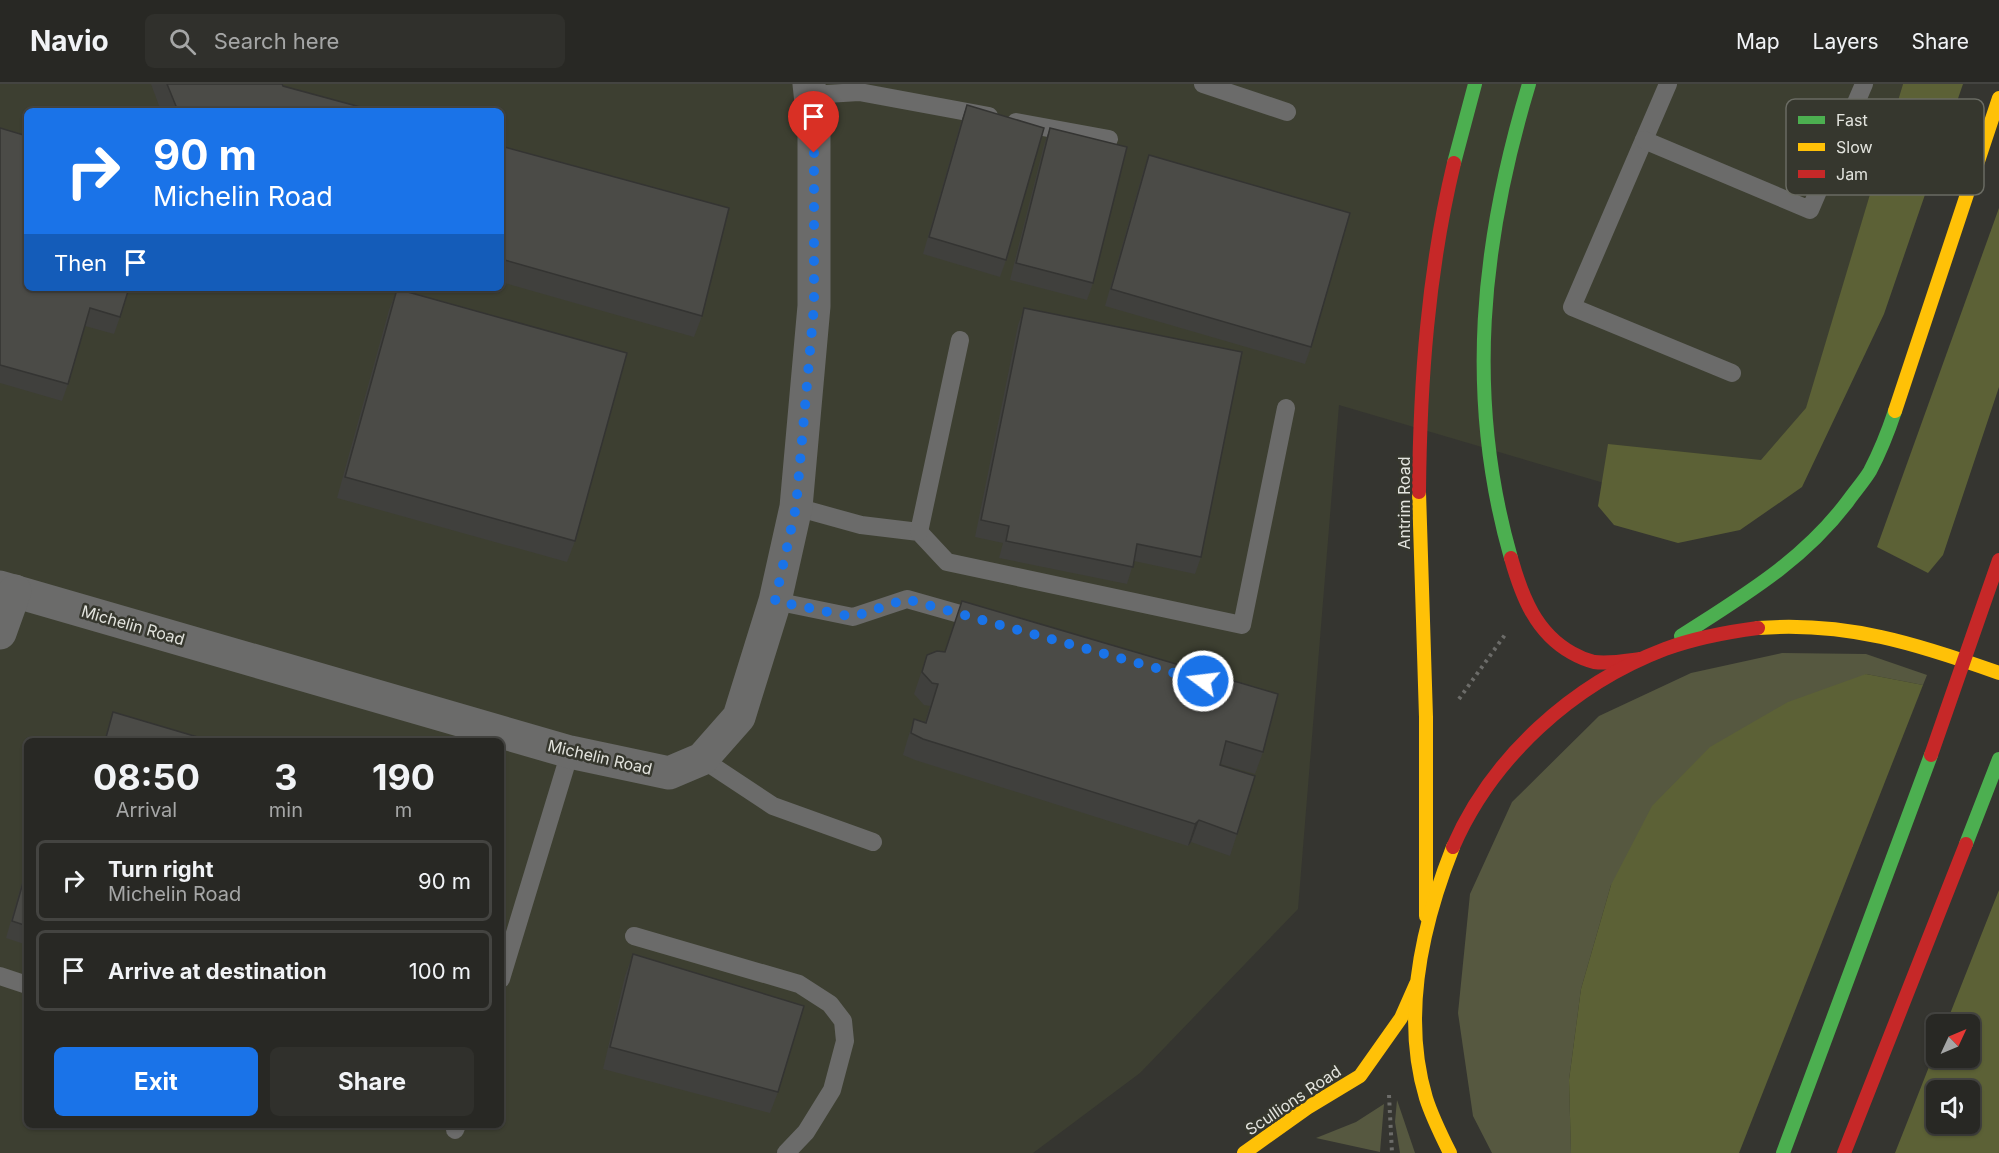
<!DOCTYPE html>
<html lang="en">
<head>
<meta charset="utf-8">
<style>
  :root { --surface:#282824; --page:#30302c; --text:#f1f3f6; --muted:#a5a6a6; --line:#444441; --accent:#1a73e8 }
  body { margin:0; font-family:Inter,sans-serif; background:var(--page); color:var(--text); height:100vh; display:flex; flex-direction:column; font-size:22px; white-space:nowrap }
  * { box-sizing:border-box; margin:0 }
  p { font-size:20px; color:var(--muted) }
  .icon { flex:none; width:33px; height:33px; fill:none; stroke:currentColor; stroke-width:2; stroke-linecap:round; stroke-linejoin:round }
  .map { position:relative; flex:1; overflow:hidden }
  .sheet { position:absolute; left:24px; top:654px; width:480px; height:390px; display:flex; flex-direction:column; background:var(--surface); border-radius:9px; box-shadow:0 2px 4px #0004,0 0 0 2px var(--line) }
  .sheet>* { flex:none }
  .hud { position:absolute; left:24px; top:24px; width:480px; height:183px; border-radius:9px; box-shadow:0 2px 4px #0004,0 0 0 2px var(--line); background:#1a73e8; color:#fff; overflow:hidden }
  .needle { width:39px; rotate:46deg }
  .buttons { position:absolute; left:1926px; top:930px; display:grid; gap:12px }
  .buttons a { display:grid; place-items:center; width:54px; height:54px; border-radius:9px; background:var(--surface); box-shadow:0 2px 4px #0004,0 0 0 2px var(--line); font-size:30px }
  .pin { position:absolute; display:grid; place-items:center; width:51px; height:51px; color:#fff; margin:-62px -26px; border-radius:50% 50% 50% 0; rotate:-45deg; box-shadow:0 0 6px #0007 }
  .pin .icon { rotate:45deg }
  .me { position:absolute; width:66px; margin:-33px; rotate:285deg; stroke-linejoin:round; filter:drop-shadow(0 0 4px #0008) }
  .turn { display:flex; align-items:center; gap:21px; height:126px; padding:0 30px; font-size:27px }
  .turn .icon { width:78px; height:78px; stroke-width:2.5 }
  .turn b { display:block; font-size:42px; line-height:51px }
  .then { display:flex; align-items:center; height:57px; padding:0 30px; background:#0003; gap:12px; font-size:22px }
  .eta { display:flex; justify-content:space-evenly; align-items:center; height:102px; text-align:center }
  .eta b { font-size:36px; font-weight:700; line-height:42px }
  .primary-button { display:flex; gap:12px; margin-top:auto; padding:12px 30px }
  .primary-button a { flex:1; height:69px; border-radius:9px; background:var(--accent); color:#fff; font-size:24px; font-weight:700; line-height:69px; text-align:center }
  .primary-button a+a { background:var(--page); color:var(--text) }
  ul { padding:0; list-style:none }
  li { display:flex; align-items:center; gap:18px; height:81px; margin:0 12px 9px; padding:0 18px; border:3px solid var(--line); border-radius:9px }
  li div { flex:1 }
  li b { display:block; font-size:22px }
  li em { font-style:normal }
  header { display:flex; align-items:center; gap:36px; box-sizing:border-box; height:84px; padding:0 30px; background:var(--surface); border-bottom:2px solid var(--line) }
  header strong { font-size:28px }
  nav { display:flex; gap:33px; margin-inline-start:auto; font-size:21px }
  .search { width:420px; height:54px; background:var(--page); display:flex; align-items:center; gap:15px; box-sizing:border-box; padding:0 21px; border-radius:9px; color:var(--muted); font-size:22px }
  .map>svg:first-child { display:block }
</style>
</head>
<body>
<header>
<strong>Navio</strong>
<div class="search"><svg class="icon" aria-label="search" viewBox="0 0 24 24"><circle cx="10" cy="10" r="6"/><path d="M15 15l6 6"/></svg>Search here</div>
<nav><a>Map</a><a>Layers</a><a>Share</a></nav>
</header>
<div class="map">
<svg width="1999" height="1069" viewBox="0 0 1999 1069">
  <rect width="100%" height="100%" fill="#353530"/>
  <path fill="#3d3f31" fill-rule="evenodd" d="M0 0H1903L1787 390 1662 416 1339 321 1298 825 1140 989 1033 1069H0ZM27 27H501V204H27ZM27 657H501V1041H27Z"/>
  <g fill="#565840">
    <polygon points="1782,569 1866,570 1927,591 1923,601 1866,590 1611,801 1581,905 1569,996 1571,1069 1492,1069 1473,1032 1458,929 1470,810 1512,718 1599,632 1691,589"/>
    <polygon points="1397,1016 1415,1069 1400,1069 1395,1038"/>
    <polygon points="1384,1020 1380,1068 1316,1054 1356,1038"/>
  </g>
  <g fill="#5c6136" fill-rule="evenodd">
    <polygon points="1903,0 1963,0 1884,230 1802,403 1740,446 1678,459 1614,441 1598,422 1608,360 1761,376 1806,324"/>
    <polygon points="1999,124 1999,303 1943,471 1928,489 1877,463"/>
    <polygon points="1866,590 1923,601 1739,1069 1571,1069 1569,996 1581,905 1611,801 1652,722 1710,663 1788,618"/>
    <path d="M1999 806V1069H1895L1936 965V974H1970V940H1946ZM1936 1006H1970V1040H1936Z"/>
  </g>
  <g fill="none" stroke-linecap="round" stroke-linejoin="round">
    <g stroke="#6c6c69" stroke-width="4" stroke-dasharray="3 4.5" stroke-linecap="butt">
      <polyline points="1459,615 1507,548"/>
      <polyline points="1389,1011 1392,1069"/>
    </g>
    <g stroke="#6b6b6a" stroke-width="18">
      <polyline points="1203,0 1287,28"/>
      <polyline points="1668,0 1572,223 1732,289"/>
      <polyline points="810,11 859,8 989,32"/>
      <polyline points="1016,38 1109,55"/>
      <polyline points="1644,56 1810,126 1864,0"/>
      <polyline points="796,423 861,441 919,448 947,478 1242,541 1286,324"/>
      <polyline points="919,448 960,256"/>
      <polyline points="775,517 853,533 907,515 981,536"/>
      <polyline points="702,675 773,722 873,758"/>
      <polyline points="634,852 799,900 830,920 843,937 845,957 832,1006 806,1048 786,1069"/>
      <polyline points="0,892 27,901"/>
      <polyline points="501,895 570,668"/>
      <polyline points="455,1046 457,1041"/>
    </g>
    <g stroke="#6b6b6a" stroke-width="33">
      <polyline points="0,503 570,668 669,689 702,675 739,633 775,517 796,423 814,222 814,47 809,0"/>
      <polyline points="0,549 15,507"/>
    </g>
    <g stroke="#4caf50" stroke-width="14">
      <polyline points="1454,79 1475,0"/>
      <path d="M1511 474C1465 313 1481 159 1529 0"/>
      <path d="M1681 552C1743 512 1803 477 1848 417 1855 407 1864 397 1870 387 1880 368 1888 348 1895 327"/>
      <polyline points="1966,760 1999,675"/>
      <polyline points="1783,1069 1931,671"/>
    </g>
    <g stroke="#ffc107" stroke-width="14">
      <polyline points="1895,327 1999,14"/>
      <polyline points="1419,408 1426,633 1426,832"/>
      <path d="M1758 544C1846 537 1918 560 1999 589"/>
      <polyline points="1244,1069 1307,1024 1360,992 1401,934 1416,900"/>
      <path d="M1450 1069C1441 1051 1432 1033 1426 1014 1401 931 1422 841 1453 763"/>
    </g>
    <g stroke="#c62828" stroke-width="14">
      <path d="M1419 408C1420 297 1428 187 1454 79"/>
      <path d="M1511 474C1522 513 1536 549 1572 569 1579 573 1586 576 1594 578 1609 580 1625 577 1640 575"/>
      <path d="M1453 763C1492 673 1573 600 1665 565 1695 554 1727 548 1758 544"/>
      <polyline points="1844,1069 1966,760"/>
    </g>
    <polyline stroke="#c62828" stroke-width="14" points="1931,671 1999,476"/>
  </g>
  <g fill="#40403d">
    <polygon points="151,0 282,0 283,2 375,27 161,27"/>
    <polygon points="967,21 1006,176 1000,193 923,170 961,38"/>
    <polygon points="0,44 120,233 114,250 85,242 68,300 62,317 0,299"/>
    <polygon points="1050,44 1093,199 1087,216 1010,196 1044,61"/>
    <polygon points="501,62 702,232 694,253 501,198"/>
    <polygon points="1149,71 1311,263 1305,280 1105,222 1143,88"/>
    <polygon points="397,205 575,457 567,478 337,414 389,226"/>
    <polygon points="1024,224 1201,473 1195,490 1134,477 1127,500 999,474 1003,459 975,453 1018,241"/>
    <polygon points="962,517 1263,668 1255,690 1220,680 1237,750 1230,772 1191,758 1188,762 915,676 903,671 907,657 914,635 925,638 930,622 924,621 914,610 927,571 945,568"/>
    <polygon points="113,628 211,657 104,657"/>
    <polygon points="27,781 27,861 6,854"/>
    <polygon points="633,870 778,1008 770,1029 603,985 625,892"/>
  </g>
  <polygon fill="#343432" points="1199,736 1191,758 1188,762 1195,740"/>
  <g fill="#4b4b47" stroke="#343432" stroke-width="1.5">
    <polygon points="167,0 282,0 283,2 375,27 178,27"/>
    <polygon points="967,21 1044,44 1006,176 929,153"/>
    <polygon points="0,44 27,52 27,204 129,204 120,233 90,224 68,300 0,281"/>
    <polygon points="1050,44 1127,63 1093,199 1016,179"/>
    <polygon points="501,62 729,124 702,232 501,175"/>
    <polygon points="1149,71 1350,129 1311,263 1111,205"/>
    <polygon points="397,205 627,269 575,457 345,393"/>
    <polygon points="1024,224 1242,268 1201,473 1137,460 1133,483 1006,457 1009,442 981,436"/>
    <polygon points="962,517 1278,610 1263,668 1226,657 1220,681 1255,692 1237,750 1199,736 1195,740 923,655 911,649 914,635 926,639 938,600 932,599 922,588 927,571 937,567 945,568"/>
    <polygon points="113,628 211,657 105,657"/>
    <polygon points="27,785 27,842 12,837"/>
    <polygon points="633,870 804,922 778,1008 610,963"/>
  </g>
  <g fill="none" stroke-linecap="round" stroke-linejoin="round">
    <polyline stroke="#1a73e8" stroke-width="10" stroke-dasharray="0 18" points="814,69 814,222 796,423 775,517 853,533 906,515 1203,597"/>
  </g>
  <g text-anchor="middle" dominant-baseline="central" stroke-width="5" stroke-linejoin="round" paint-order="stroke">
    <g font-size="16" fill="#e3e4de" stroke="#36372e">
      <text transform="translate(1404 419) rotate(-90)">Antrim Road</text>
      <text transform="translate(133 541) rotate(16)">Michelin Road</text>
      <text transform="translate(600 673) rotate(13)">Michelin Road</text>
      <text transform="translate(1293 1016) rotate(-34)">Scullions Road</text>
    </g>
  </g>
  <rect x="1786" y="15" width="198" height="96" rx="9" fill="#36372e" stroke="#6a6b63" stroke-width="1.5"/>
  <rect x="1798" y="32" width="27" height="8" fill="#4caf50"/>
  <rect x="1798" y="59" width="27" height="8" fill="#ffc107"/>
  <rect x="1798" y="86" width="27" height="8" fill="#c62828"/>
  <g font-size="16" fill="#e3e4de">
    <text x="1836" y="42">Fast</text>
    <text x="1836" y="69">Slow</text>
    <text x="1836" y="96">Jam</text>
  </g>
</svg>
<div class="buttons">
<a><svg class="needle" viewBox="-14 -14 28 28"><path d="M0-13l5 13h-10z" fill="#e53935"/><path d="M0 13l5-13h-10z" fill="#a5a6a6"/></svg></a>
<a><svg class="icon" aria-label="sound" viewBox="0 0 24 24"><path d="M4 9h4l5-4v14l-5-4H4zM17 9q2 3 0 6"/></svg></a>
</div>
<div class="pin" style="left:814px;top:69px;background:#d93025"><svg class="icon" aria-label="arrive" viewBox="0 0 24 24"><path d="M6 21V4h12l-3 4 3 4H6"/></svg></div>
<svg class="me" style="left:1203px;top:597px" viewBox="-20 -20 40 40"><circle r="17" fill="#1a73e8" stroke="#fff" stroke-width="3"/><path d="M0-11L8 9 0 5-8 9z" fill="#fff"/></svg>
<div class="hud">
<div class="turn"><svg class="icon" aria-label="right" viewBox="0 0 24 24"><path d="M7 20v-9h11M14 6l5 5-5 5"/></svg><div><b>90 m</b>Michelin Road</div></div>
<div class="then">Then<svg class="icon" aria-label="arrive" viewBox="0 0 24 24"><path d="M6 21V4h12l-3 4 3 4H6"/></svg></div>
</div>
<section class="sheet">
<div class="eta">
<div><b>08:50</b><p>Arrival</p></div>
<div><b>3</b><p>min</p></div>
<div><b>190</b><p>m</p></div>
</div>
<ul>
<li><svg class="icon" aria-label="right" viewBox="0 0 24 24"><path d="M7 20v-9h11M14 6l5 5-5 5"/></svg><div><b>Turn right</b><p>Michelin Road</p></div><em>90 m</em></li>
<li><svg class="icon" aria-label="arrive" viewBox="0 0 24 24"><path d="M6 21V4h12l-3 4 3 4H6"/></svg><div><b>Arrive at destination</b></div><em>100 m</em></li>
</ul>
<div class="primary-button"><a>Exit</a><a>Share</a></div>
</section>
</div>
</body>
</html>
